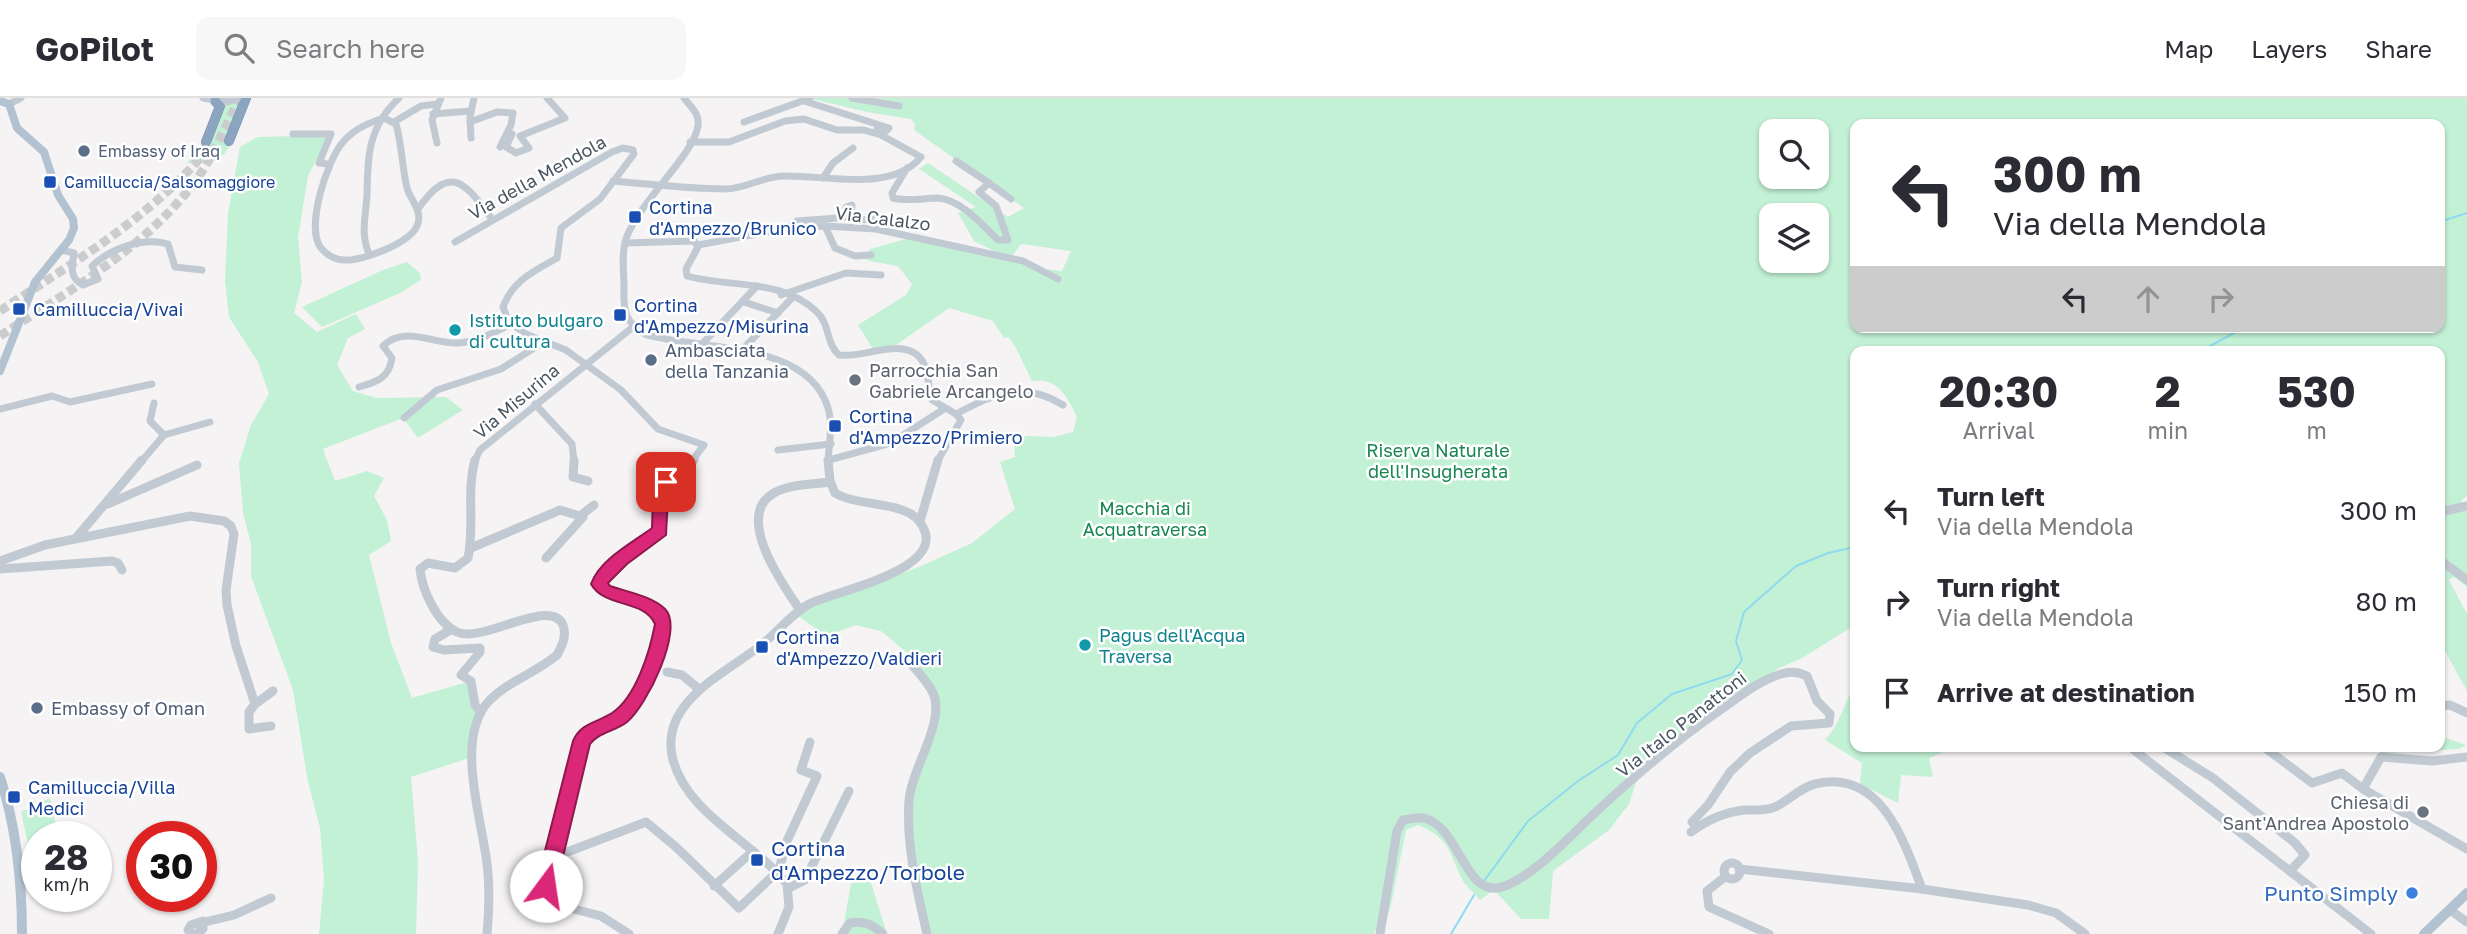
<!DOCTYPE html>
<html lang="en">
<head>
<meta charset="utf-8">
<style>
  :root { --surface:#fff; --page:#f7f7f7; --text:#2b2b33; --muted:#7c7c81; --line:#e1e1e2 }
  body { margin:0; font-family:"Golos Text",sans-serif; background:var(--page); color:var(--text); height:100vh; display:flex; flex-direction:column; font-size:26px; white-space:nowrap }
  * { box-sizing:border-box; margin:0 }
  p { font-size:23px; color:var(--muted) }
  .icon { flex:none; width:38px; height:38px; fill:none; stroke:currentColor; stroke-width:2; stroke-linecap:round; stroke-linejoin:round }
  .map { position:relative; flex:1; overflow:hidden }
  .sheet { position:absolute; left:1850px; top:248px; width:595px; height:406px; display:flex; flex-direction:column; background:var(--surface); border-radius:14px; box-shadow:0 2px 5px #0004 }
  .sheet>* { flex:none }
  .hud { position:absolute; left:1850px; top:21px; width:595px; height:214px; border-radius:14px; box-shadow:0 2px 5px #0004; background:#fff; color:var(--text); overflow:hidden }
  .controls { position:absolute; left:1759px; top:21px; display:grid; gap:14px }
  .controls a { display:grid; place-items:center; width:70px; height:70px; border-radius:14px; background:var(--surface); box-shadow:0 2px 5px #0004; font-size:35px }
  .speed { position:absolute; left:21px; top:723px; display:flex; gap:14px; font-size:35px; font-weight:700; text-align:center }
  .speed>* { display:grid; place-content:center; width:91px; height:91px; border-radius:50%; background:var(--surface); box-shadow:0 2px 5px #0004; line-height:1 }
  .speed small { font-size:18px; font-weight:400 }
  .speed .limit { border:10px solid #d22; background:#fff; color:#111 }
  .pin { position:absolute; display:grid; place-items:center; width:60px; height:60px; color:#fff; margin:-30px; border-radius:14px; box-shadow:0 4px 10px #0006 }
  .me { position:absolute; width:77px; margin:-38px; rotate:14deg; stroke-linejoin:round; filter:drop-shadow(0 0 5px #0008) }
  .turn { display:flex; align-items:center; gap:24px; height:147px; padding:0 28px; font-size:32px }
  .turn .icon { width:91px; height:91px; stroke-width:2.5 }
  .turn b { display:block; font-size:49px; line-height:60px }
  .lanes { display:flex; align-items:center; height:66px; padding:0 28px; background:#0003; justify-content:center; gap:35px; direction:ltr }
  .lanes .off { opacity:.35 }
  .eta { display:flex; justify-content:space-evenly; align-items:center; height:119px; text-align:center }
  .eta b { font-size:42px; font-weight:700; line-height:49px }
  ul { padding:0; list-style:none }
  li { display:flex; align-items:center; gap:21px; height:91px; padding:0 28px }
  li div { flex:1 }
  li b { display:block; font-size:26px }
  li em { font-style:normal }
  header { display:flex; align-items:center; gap:42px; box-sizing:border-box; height:98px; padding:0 35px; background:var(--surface); border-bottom:2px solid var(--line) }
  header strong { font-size:33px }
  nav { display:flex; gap:38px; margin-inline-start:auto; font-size:24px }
  .search { width:490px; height:63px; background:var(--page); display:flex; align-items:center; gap:18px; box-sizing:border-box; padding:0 24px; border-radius:14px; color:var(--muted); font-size:26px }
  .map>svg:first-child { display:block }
</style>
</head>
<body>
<header>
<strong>GoPilot</strong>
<div class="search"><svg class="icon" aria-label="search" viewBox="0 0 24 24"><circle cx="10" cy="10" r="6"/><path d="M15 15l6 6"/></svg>Search here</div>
<nav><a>Map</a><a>Layers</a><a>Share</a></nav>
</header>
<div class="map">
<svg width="2467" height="836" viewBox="0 0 2467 836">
  <rect width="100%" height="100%" fill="#f5f3f3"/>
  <g fill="#c3f1d5" fill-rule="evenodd">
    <path d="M808 0H2467V398L2461 403 2467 406V489L2454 479 2449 482 2467 516V593L2440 544V254H1855V527L1802 560 1779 570 1697 624 1662 654 1652 655 1643 663 1629 706 1609 732 1553 773 1549 821H1521L1494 792 1480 802C1474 795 1466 788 1462 781 1448 753 1450 740 1418 727L1406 732 1390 812 1373 836H926L909 719 912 692 934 629 936 599 910 557 881 533 856 527 826 538 798 518 809 509 919 469 972 445 1015 411 1000 364 1015 359 1014 347 1026 338 1054 339 1073 334 1077 319C1067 299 1058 279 1032 283L1015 248 1008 239 1004 240 993 223 949 210 896 247 873 251 858 227 906 197 912 186 898 168 870 163 861 159 871 151 909 140 1006 161 1032 170 1062 173 1071 153 1021 146 1010 161 974 143 958 115 976 109 919 71 928 65 1008 119 1024 110 914 32 915 26 911 21 867 14ZM1855 26H2440V229H1855ZM1771 33H1816V79H1771ZM1771 117H1816V163H1771Z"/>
    <path d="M241 2C237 20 235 55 215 62 206 64 195 64 187 65L203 44 224 5Z"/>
    <polygon points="329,37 308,78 298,140 302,184 294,215 317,234 356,216 365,231 348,240 337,267 353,293 376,300 446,299 463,312 418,340 403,320 323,351 335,383 367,373 384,380 374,398 387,422 391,443 369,457 391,545 412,600 471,583 481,614 472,659 411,679 418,764 416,836 319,836 324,782 320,730 308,684 293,592 251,478 251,446 243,415 239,365 251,327 269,296 258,264 229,219 225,182 228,115 240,49 258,39"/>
    <polygon points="407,164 420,175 421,182 400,195 322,229 302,209 383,172"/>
    <path d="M1855 587V649H1955L1929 660 1933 679 1901 677 1898 705 1860 686 1862 665 1825 642C1840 626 1843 607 1855 587Z"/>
    <polygon points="2440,638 2466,647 2459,651 2384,655 2352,649 2440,649"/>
    <polygon points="50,700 57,732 37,738 37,742 28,746 21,714"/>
    <polygon points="859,779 871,785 887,836 842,836 851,786"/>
  </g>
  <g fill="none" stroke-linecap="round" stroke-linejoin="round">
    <g stroke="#90daee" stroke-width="2">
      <polyline points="2440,129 2442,123 2467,115"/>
      <polyline points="2199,254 2245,229"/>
      <polyline points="1484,783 1528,723 1578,683 1618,657 1637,625 1672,596 1732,576 1742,562 1736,543 1744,514 1796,468 1828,455 1855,449"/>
      <polyline points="1451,836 1474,797"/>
    </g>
    <g stroke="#caccce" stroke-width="9" stroke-dasharray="9 4.5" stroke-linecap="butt">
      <path d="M0 213C75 163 154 118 211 47"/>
      <path d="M0 238C68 193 144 151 194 85 213 60 225 28 240 0"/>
    </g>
    <g stroke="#7690ad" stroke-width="10">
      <g id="highway">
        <polyline points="229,43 246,0"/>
        <polyline points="206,44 220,8 215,3"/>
      </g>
    </g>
    <g stroke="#c1cad2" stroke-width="7">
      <polyline points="203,0 227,4 241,0"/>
      <path d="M684 0C691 9 700 16 698 28 694 57 638 105 626 141 621 156 624 173 624 189 623 212 625 226 647 237 701 252 808 243 828 310 833 327 829 346 828 364"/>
      <polyline points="810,0 804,3 889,30 886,33 877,31"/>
      <polyline points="852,0 899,8"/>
      <polyline points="9,6 21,0"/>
      <polyline points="433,16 471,13"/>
      <path d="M384 20 396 26C402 47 402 69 407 90 410 101 422 112 418 125 414 144 363 163 345 162 336 162 327 157 321 150 305 130 327 62 343 44 354 31 368 25 384 20Z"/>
      <polyline points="394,24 421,8 437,6"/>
      <polyline points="470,24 497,14 513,15 511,27 500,49"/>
      <polyline points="744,24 805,2"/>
      <polyline points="293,36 331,36 319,65 328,66"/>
      <polyline points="512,36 506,49 516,55 529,50 520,38 565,20 547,0"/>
      <polyline points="471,40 470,19 474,0"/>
      <polyline points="437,45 432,22 441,0"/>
      <path d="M907 70 892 95 893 100C908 104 923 100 938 100 962 102 982 127 998 142H1008L996 108 979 94 989 85 956 63"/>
      <polyline points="823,80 833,65 853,50"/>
      <path d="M613 83C650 86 688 91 725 91 744 91 763 79 782 78 823 76 890 96 921 59L881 37 864 32H837L804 21 785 23 729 44H690"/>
      <polyline points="989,85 1011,101"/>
      <path d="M418 111C450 65 465 84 492 121"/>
      <polyline points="845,116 846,109 852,107 851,119"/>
      <polyline points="825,128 835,150 855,158 871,157"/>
      <polyline points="786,131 797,123 851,119 859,122 876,121"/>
      <path d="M455 144 612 54 623 50 633 52 634 56 600 101 561 130 557 160C533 174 513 182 503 209L509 224 526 236 566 252 621 292 658 331 704 347 691 364"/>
      <path d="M625 145 694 143 698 149 686 171 687 178C729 190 783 180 817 214 830 226 826 246 839 257 864 261 907 236 923 264 929 275 928 290 932 302L956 316 961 322 937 364"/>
      <polyline points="698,147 784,131 825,128 876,131 1023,163 1058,181"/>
      <path d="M61 152 74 155C72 168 69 180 83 187L98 181 92 168C111 150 143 139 168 146L175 169 202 172"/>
      <path d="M369 156C360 134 366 119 367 96 368 57 368 29 399 0"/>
      <polyline points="781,197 846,175 881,177"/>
      <polyline points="744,204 778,215"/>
      <polyline points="703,245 757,188"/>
      <polyline points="742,252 791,201"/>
      <path d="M359 289C377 284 389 280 392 260L383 248C405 227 433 246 458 245 477 244 495 234 511 226"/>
      <polyline points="154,305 150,323 164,337"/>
      <polyline points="535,306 572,346 574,364"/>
      <polyline points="0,311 52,298 70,304 152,286"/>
      <path d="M956 316C994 296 1024 282 1063 307"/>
      <polyline points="404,320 437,292 501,271 545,243"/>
      <polyline points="778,352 831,346"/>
      <polyline points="829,362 891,345 944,311"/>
      <polyline points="141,364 164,337 210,324"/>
      <polyline points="474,364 480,352 633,229"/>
    </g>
    <g stroke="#c1cad2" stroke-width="9">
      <path d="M475 362C466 394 475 428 468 460L455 470 428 465 420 471C422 492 437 525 457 534 482 546 551 498 563 527 567 538 562 548 557 557 536 575 508 583 489 603 454 640 482 721 487 766 490 789 489 813 487 836"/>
      <polyline points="574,362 573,379 588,383"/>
      <polyline points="108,406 197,367"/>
      <polyline points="2440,414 2467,408"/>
      <polyline points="580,418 594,407"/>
      <polyline points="920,423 938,362"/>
      <polyline points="76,440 142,362"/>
      <polyline points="471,450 560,412 583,419 546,460"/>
      <polyline points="2440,462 2467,482"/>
      <polyline points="0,463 45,447 190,418 224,423 231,428 234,436 226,492 227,507 236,548 255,606 273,593"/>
      <polyline points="0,471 112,463 118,465 122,472"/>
      <path d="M800 512C783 487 736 421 771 397 786 386 811 387 829 384"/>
      <polyline points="452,531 435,541 433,549 444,552 480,550 480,554 461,577 471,583 475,607 481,614"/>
      <path d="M907 561C916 572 927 582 933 595 946 624 911 671 909 703 906 747 917 793 927 836"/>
      <polyline points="667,574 682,577 699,591"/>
      <polyline points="255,606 249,614 249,631 271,628"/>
      <polyline points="2440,608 2450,607 2467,615"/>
      <polyline points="2130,649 2371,836"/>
      <polyline points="2163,649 2213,680 2295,745 2305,757 2290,773"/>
      <polyline points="2264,649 2312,685 2342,675 2363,691"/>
      <polyline points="2467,659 2432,663 2381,659 2363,691 2467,751"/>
      <path d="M1691 734C1707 722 1725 714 1745 712 1754 712 1764 713 1772 710 1788 705 1798 690 1815 686 1880 670 1904 742 1922 791"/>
      <polyline points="554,759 646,724 676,749 739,810 777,774"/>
      <circle cx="1732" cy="773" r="8"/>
      <polyline points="1739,771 1922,791 2028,807 2056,815 2085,836"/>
      <polyline points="778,775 787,743 817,678 801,672 810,644"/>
      <polyline points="1726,778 1707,793 1709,809 1769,836"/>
      <polyline points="714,788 753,753"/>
      <polyline points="789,790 805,782 849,693"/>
      <polyline points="2450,812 2467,824"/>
      <polyline points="205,824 234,817 271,800"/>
      <polyline points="191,836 188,832 191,827 203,823 203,831 196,836"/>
      <path d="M629 836 601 818 558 807 547 797 546 788 582 643C592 628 609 627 623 617 645 601 669 540 657 514L601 491 600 482 621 461 660 433 661 392 668 381 694 362"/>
      <path d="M778 836 789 809 787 786C754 744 688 717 673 662 658 605 724 576 760 548 777 535 790 517 809 506 833 493 957 471 919 423 904 403 858 409 835 395L830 383 828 362"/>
      <path d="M842 836 850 825C864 822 873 827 883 836"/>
      <path d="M1380 836 1397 733 1403 722C1409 721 1418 719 1424 720 1460 729 1465 801 1502 789 1535 778 1572 736 1598 712 1638 675 1680 639 1726 608 1743 596 1761 582 1781 576 1790 573 1799 574 1807 578L1817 603 1830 616 1829 625 1791 628 1750 655 1730 674 1708 707 1692 724 1696 729"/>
    </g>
    <polyline stroke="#b3c2d1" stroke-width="8" points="0,3 9,6 17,30 44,54 58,97 73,121 74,130 69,142 35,184 0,273"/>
    <g stroke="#b3c2d1" stroke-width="10">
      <path d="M0 679C17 731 22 782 22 836"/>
      <polyline points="2424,836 2467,795"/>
    </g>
    <use href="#highway" stroke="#8ba5c1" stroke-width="9"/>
  </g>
  <path fill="#db2777" stroke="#8e194d" stroke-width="2" d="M666 378 674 384 668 398 666 437 627 466 608 485 610 488C627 494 652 498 665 511 685 531 646 609 627 624 616 633 599 634 590 646L556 788 553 795 546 798 539 795 536 788 573 643C581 625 596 625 612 615 636 599 650 553 655 526 644 501 604 510 591 486 600 461 632 445 652 430L653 398 661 379Z"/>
  <g fill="#5c6f8a" stroke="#fff" stroke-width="2.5">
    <circle cx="84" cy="53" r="7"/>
    <circle cx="651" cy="262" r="7"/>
    <circle cx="37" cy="610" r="7"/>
  </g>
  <g fill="#1a4fb4" stroke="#fff" stroke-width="2.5">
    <rect x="43" y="77" width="14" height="14" rx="3.5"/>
    <rect x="628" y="112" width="14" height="14" rx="3.5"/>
    <rect x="12" y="204" width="14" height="14" rx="3.5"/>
    <rect x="613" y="210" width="14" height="14" rx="3.5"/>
    <rect x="828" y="321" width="14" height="14" rx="3.5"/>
    <rect x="755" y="542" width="14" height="14" rx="3.5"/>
    <rect x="7" y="692" width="14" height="14" rx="3.5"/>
    <rect x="750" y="755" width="14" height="14" rx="3.5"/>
  </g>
  <g fill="#0f9aa8" stroke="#fff" stroke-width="2.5">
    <circle cx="455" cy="232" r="7"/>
    <circle cx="1085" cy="547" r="7"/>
  </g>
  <g fill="#6b7280" stroke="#fff" stroke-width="2.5">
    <circle cx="855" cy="282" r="7"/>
    <circle cx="2423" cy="714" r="7"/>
  </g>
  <circle fill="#3f7fe0" stroke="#fff" stroke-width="2.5" cx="2412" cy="795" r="7"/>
  <g text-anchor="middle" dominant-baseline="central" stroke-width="5" stroke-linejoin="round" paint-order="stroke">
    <g font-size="16" fill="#4e5e75" stroke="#fff" text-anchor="start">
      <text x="98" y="53">Embassy of Iraq</text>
    </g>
    <g font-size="16" fill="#164399" stroke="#fff" text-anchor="start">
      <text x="64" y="84">Camilluccia/Salsomaggiore</text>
    </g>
    <g font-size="18" fill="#4a5661" stroke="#fff">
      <text transform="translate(537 79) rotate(-29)">Via della Mendola</text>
      <text transform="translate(883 120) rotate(7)">Via Calalzo</text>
      <text transform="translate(516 303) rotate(-40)">Via Misurina</text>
      <text transform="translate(1681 626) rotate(-38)">Via Italo Panattoni</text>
    </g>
    <g font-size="18" fill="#164399" stroke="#fff" text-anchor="start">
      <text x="649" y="109">Cortina<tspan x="649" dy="21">d'Ampezzo/Brunico</tspan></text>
      <text x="634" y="207">Cortina<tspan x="634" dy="21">d'Ampezzo/Misurina</tspan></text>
      <text x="33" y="211">Camilluccia/Vivai</text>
      <text x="849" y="318">Cortina<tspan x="849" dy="21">d'Ampezzo/Primiero</tspan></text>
      <text x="776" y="539">Cortina<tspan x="776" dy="21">d'Ampezzo/Valdieri</tspan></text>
      <text x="28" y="689">Camilluccia/Villa<tspan x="28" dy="21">Medici</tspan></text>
    </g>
    <g font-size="18" fill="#0d838f" stroke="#fff" text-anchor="start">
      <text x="469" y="222">Istituto bulgaro<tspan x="469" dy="21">di cultura</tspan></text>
      <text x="1099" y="537">Pagus dell'Acqua<tspan x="1099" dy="21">Traversa</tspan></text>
    </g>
    <g font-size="18" fill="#4e5e75" stroke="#fff" text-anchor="start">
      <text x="665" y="252">Ambasciata<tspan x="665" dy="21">della Tanzania</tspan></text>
      <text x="51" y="610">Embassy of Oman</text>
    </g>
    <g font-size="18" fill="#5b616d" stroke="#fff" text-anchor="start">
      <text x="869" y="272">Parrocchia San<tspan x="869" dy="21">Gabriele Arcangelo</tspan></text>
      <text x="2409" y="704" text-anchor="end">Chiesa di<tspan x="2409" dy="21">Sant'Andrea Apostolo</tspan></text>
    </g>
    <g font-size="18" fill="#17864f" stroke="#fff">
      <text x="1438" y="352">Riserva Naturale<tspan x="1438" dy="21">dell'Insugherata</tspan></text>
      <text x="1145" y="410">Macchia di<tspan x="1145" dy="21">Acquatraversa</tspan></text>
    </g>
    <g font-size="21" fill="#164399" stroke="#fff" text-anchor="start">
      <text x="771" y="750">Cortina<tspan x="771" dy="24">d'Ampezzo/Torbole</tspan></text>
    </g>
    <g font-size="21" fill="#366cbe" stroke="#fff" text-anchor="end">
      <text x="2398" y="795">Punto Simply</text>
    </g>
  </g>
</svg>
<div class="controls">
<a><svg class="icon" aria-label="search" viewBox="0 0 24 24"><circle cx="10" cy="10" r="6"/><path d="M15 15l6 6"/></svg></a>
<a><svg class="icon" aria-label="layers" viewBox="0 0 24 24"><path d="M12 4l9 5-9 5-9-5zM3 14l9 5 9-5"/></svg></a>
</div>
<div class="speed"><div>28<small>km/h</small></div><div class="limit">30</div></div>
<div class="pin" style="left:666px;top:384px;background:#d93025"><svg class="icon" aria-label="arrive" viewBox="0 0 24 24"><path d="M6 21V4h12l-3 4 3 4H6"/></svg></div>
<svg class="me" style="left:546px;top:788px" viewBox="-20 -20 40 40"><circle r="19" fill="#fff"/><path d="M0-13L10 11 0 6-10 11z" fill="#db2777"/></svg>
<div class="hud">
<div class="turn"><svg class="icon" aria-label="left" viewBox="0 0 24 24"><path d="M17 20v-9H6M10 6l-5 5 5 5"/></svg><div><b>300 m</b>Via della Mendola</div></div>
<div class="lanes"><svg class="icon" aria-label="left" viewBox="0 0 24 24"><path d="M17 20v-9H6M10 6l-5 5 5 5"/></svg><svg class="icon off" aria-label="ahead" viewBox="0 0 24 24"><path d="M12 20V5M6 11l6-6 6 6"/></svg><svg class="icon off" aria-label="right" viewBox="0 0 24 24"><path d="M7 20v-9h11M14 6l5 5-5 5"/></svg></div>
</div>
<section class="sheet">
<div class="eta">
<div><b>20:30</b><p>Arrival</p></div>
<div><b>2</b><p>min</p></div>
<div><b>530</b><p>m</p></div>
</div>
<ul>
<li><svg class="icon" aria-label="left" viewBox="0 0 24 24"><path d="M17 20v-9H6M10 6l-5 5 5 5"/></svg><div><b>Turn left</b><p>Via della Mendola</p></div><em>300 m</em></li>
<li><svg class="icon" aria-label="right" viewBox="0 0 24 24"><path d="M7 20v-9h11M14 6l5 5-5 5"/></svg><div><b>Turn right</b><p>Via della Mendola</p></div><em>80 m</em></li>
<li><svg class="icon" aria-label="arrive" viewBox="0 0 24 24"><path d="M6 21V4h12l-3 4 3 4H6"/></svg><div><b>Arrive at destination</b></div><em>150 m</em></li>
</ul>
</section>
</div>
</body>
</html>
